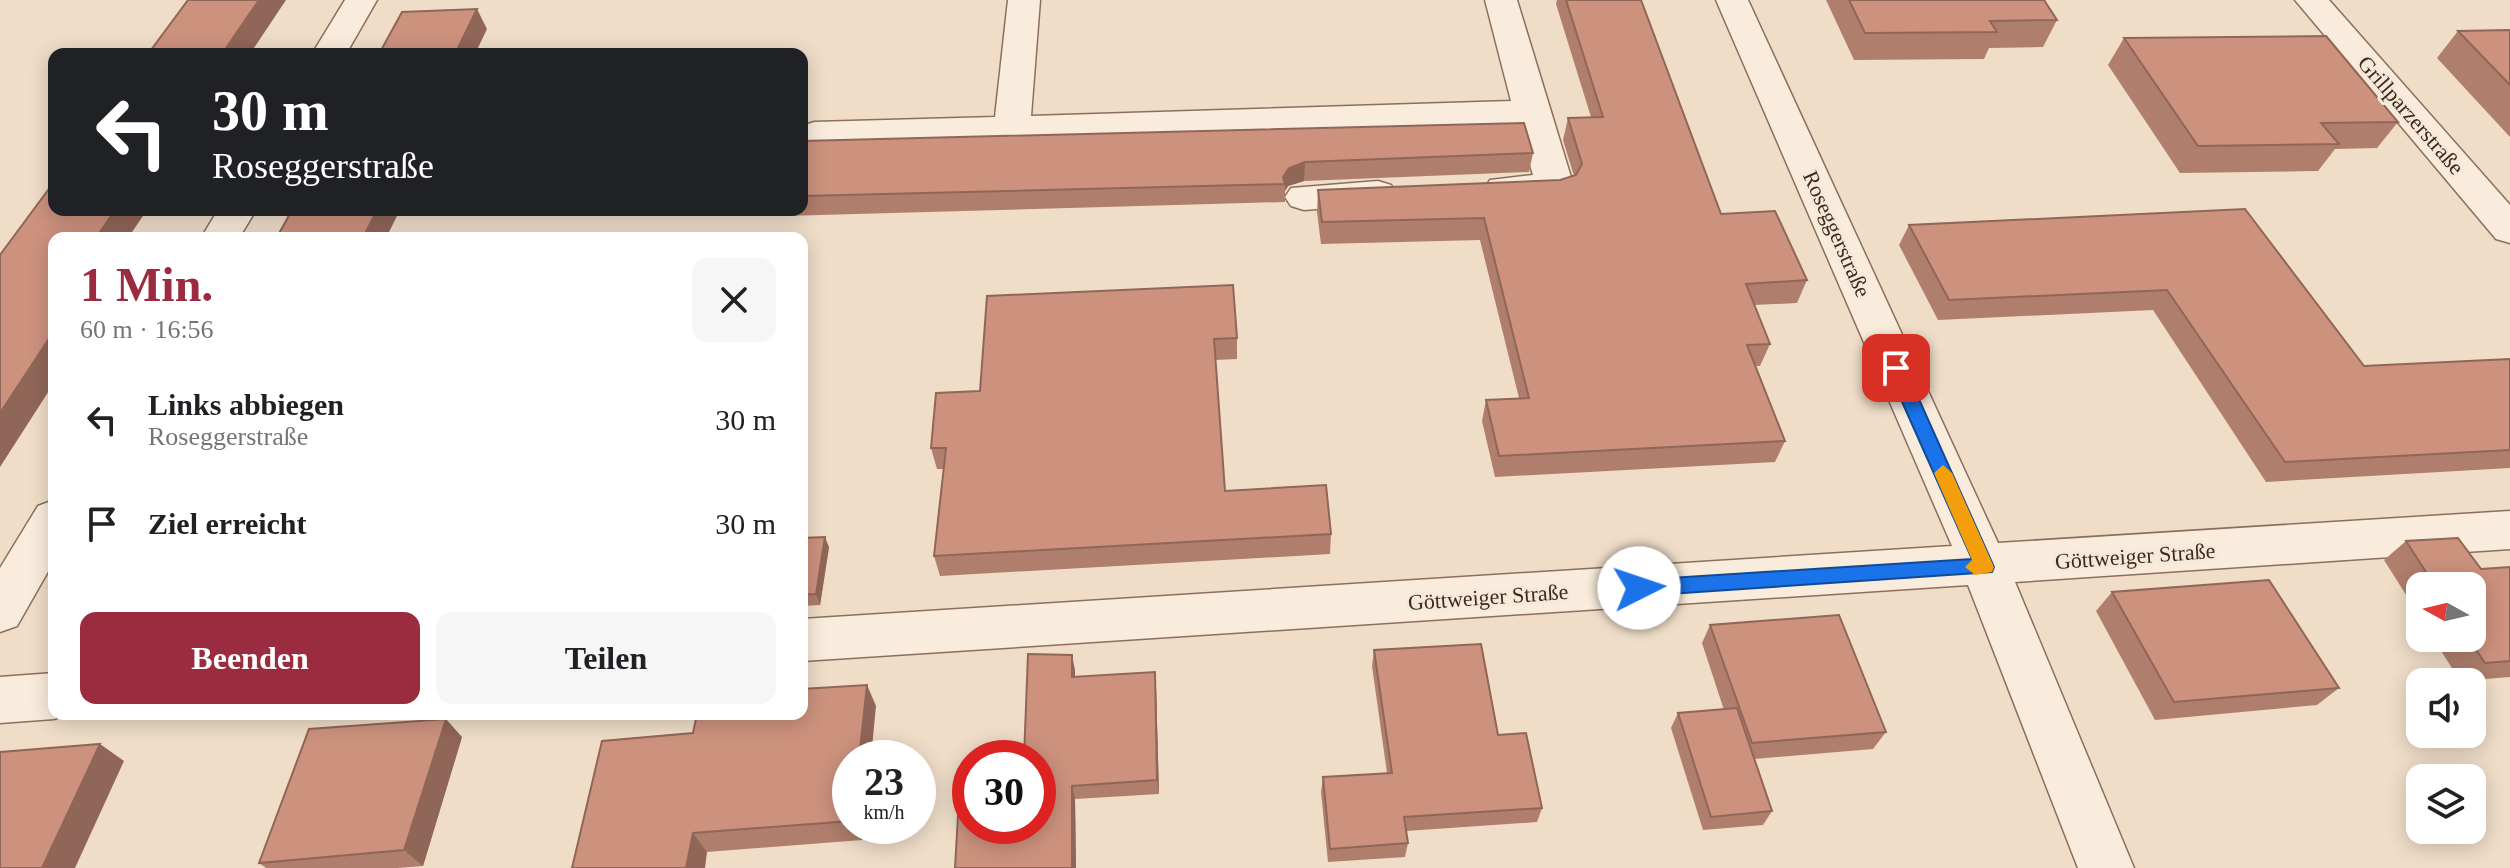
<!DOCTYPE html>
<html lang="de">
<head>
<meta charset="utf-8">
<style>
  :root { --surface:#fff; --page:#f6f6f6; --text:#202124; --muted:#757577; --accent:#9b2c3f }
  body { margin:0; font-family:"Times New Roman",serif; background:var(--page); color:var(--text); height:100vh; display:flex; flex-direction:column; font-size:30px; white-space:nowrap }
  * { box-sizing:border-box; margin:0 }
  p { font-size:26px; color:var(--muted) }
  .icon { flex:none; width:44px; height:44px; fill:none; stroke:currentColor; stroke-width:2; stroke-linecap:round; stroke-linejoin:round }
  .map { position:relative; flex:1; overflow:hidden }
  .panel { position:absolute; left:48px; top:232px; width:760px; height:488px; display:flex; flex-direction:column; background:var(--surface); border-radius:16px; box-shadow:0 4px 20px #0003 }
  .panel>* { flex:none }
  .guide { position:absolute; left:48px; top:48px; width:760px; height:168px; border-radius:16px; box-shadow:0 4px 20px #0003; background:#202124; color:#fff; overflow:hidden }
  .needle { width:52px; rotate:278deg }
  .controls { position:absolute; left:2406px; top:572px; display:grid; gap:16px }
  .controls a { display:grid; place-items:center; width:80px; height:80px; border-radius:16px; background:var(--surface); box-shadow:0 4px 20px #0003; font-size:40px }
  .speed { position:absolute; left:832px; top:740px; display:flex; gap:16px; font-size:40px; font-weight:700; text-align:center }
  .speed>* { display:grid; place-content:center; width:104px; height:104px; border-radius:50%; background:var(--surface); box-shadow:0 4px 20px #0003; line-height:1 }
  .speed small { font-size:20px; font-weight:400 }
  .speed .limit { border:12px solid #d22; background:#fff; color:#111 }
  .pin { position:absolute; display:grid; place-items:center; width:68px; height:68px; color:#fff; margin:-34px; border-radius:16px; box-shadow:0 4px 12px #0006 }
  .me { position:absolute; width:88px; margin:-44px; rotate:86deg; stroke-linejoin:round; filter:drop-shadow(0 0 6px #0008) }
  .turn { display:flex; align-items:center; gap:28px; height:168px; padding:0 32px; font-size:36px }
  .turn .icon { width:104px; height:104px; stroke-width:2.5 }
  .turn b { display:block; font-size:56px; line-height:68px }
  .round { display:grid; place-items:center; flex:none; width:84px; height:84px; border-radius:16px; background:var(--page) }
  .overview { display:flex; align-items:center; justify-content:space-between; height:136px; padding:0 32px }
  h1 { font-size:48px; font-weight:700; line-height:60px; color:var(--accent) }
  .button { display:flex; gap:16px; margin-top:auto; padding:16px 32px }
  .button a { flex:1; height:92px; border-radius:16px; background:var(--accent); color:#fff; font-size:32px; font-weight:700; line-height:92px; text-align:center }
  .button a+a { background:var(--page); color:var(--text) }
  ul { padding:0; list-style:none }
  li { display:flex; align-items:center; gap:24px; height:104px; padding:0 32px }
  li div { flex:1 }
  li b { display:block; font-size:30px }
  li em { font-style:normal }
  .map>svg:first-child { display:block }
</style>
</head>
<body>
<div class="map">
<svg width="2510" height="868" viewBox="0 0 2510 868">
  <rect width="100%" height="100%" fill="#efddc8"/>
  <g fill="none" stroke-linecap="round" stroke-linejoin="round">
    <g stroke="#8c6e5d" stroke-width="3">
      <g id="minor">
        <polygon points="345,0 377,0 346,54 312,54"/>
        <path d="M1008 0H1040L1031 116 1511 101 1485 0H1517L1574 187 1568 196C1544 202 1514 204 1490 198L1484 189 1490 180 1533 175 1518 124 814 146 802 142V126L814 122 995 117Z"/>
        <polygon points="1716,0 1748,0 1998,543 2510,511 2510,549 2015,582 2134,868 2078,868 1968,585 802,661 802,619 1952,546"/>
        <polygon points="2295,0 2329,0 2510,205 2510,243 2496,239"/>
        <polygon points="1378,181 1391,185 1397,194 1391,203 1304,210 1291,206 1285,197 1291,188"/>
        <polygon points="218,210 256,210 239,238 201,238"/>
        <polygon points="54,500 54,561 17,626 0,632 0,568 38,506"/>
        <polygon points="54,673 54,714 67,714 54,719 0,723 0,677"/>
      </g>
    </g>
    <use href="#minor" fill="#f9ecdc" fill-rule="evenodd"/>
  </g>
  <g fill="#b07e6c">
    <polygon points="1557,0 1641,0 1721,214 1807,280 1797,303 1754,305 1770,344 1760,366 1756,366 1785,441 1775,462 1495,477 1482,421 1486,400 1519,398 1480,240 1321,244 1317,212 1318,190 1560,180 1574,176 1563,140 1568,118 1591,117 1556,4"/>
    <polygon points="1826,0 2044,0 2057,20 2043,47 1989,48 1984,59 1854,60"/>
    <polygon points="2510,30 2510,137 2437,58 2458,31"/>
    <polygon points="2124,38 2398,122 2377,148 2335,149 2318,171 2180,173 2108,65"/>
    <polygon points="802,141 1533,153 1529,172 1304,181 1288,186 1285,191 1285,202 784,216 782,210 802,210"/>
    <polygon points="2245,209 2364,366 2510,359 2510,468 2266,482 2153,310 1938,320 1899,245 1909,225"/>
    <polygon points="987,296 1237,338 1237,359 1215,360 1225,491 1331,534 1330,554 940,576 934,556 944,469 937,469 931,448 980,391"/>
    <polygon points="802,538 829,547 820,605 802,606"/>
    <polygon points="2406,541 2481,569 2510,567 2510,677 2460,681 2433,638 2472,638 2472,586 2420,586 2420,617 2384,560"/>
    <polygon points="2112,592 2339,688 2317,705 2155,720 2096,611"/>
    <polygon points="1710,625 1886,732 1873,749 1754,759 1772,811 1763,825 1703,830 1671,728 1678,713 1724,710 1702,643"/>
    <polygon points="1374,650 1498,735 1542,808 1537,822 1406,831 1408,843 1405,857 1328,862 1321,792 1323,777 1387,773 1372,666"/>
    <polygon points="1075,670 1075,677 1155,672 1156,687 1159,794 1075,799 1076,868 955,868 1038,826"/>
    <polygon points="876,706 850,758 850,826 864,826 862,840 707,852 572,868 693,733"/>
    <polygon points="462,737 423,866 397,868 266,868 259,863"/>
  </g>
  <g fill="#906658">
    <polygon points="259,0 286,0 250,54 222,54"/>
    <polygon points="477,9 487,29 475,54 455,54"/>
    <polygon points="1305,162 1304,181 1288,186 1285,191 1285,184 1283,177 1289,168"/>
    <polygon points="115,210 147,210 128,238 96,238"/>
    <polygon points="377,210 400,210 386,238 363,238"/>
    <polygon points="54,331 54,383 0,467 0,413"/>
    <polygon points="825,537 829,547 820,605 816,594"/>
    <polygon points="1072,655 1075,670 1075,692 1072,677"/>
    <polygon points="1155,672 1156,687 1159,794 1157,780"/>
    <polygon points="867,685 876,706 871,758 859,758"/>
    <polygon points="446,719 462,737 423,866 404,850"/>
    <polygon points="100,744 124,761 75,868 42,868"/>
    <polygon points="1072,786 1075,799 1076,868 1072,868"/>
    <polygon points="855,826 864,826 862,840"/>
    <polygon points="693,833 707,852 705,868 686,868"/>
  </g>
  <g fill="#cd927e" stroke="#906658" stroke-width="2">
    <polygon points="188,0 259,0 222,54 148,54"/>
    <polygon points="1566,0 1641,0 1721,214 1775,211 1807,280 1746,284 1770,344 1747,345 1785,441 1499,456 1486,400 1529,398 1484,218 1322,222 1318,190 1560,180 1576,175 1582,164 1568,118 1603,117"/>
    <polygon points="1849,0 2044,0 2057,20 1990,21 1997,32 1865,33"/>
    <polygon points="477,9 455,54 379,54 402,12"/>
    <polygon points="2510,30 2510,85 2458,31"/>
    <polygon points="2326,36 2398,122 2321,123 2339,144 2198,146 2124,38"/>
    <polygon points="1524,123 1533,153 1305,162 1289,168 1283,177 1285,184 802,196 802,141"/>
    <polygon points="54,182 54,210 115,210 96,238 54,238 54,300 52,303 54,303 54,331 0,413 0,255"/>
    <polygon points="2245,209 2364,366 2510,359 2510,450 2285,462 2167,290 1949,300 1909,225"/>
    <polygon points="292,210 377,210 363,238 277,237"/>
    <polygon points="1233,285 1237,338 1214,339 1225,491 1326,485 1331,534 934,556 946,448 931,448 936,393 980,391 987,296"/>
    <polygon points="825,537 816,594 802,595 802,538"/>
    <polygon points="2458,538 2481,569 2510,567 2510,661 2485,663 2468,638 2472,638 2472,586 2435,586 2406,541"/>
    <polygon points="2269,580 2339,688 2174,702 2112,592"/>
    <polygon points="1839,615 1886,732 1752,743 1710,625"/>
    <polygon points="1481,644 1498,735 1526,733 1542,808 1404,817 1408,843 1330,849 1323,777 1392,773 1374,650"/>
    <polygon points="1028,654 1072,655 1072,677 1155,672 1157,780 1072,786 1072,868 955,868 958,815 970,814 970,826 1038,826 1038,758 1024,758"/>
    <polygon points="867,685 859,758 850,758 850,821 693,833 686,868 572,868 602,741 693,733 697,714 802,714 802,689"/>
    <polygon points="1737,708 1772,811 1711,817 1678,713"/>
    <polygon points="446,719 404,850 259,863 309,729"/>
    <polygon points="100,744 42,868 0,868 0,752"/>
  </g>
  <polygon fill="#1a73e8" stroke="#114b97" stroke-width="2" points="1896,362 1905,368 1994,567 1992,572 1639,596 1632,594 1629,588 1639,580 1972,559 1887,368"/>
  <polygon fill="#f59e0b" points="1943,465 1952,473 1994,567 1992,572 1975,575 1965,567 1972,560 1934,473"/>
  <g text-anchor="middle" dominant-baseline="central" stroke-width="6" stroke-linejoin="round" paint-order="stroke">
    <g font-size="22" fill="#3c2920" stroke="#f6e9d8">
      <text transform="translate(2411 115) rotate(49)">Grillparzerstraße</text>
      <text transform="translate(1837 234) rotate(66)">Roseggerstraße</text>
      <text transform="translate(2135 556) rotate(-4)">Göttweiger Straße</text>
      <text transform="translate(1488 597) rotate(-4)">Göttweiger Straße</text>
    </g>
  </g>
</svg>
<div class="controls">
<a><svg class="needle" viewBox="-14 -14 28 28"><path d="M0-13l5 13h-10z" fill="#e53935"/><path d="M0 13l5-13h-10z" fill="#757577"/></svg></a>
<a><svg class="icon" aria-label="sound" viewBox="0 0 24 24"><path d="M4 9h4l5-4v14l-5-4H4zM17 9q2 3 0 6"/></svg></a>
<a><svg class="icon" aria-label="layers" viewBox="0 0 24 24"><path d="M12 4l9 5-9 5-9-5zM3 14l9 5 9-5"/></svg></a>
</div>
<div class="speed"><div>23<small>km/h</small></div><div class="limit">30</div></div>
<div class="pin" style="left:1896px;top:368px;background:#d93025"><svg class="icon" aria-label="arrive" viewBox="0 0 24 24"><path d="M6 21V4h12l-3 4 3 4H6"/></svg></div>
<svg class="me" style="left:1639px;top:588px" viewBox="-20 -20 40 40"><circle r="19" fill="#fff"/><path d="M0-13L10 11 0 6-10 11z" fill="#1a73e8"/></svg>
<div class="guide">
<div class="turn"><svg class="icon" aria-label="left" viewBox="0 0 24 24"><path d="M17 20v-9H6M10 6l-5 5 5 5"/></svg><div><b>30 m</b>Roseggerstraße</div></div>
</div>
<section class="panel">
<div class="overview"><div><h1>1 Min.</h1><p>60 m · 16:56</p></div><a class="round"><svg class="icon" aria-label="close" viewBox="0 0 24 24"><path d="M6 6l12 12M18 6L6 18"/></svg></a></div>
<ul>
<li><svg class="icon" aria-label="left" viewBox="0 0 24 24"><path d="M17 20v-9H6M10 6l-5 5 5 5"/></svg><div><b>Links abbiegen</b><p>Roseggerstraße</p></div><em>30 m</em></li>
<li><svg class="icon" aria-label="arrive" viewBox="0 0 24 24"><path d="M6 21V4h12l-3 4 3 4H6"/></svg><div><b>Ziel erreicht</b></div><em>30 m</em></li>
</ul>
<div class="button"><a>Beenden</a><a>Teilen</a></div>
</section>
</div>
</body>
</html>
